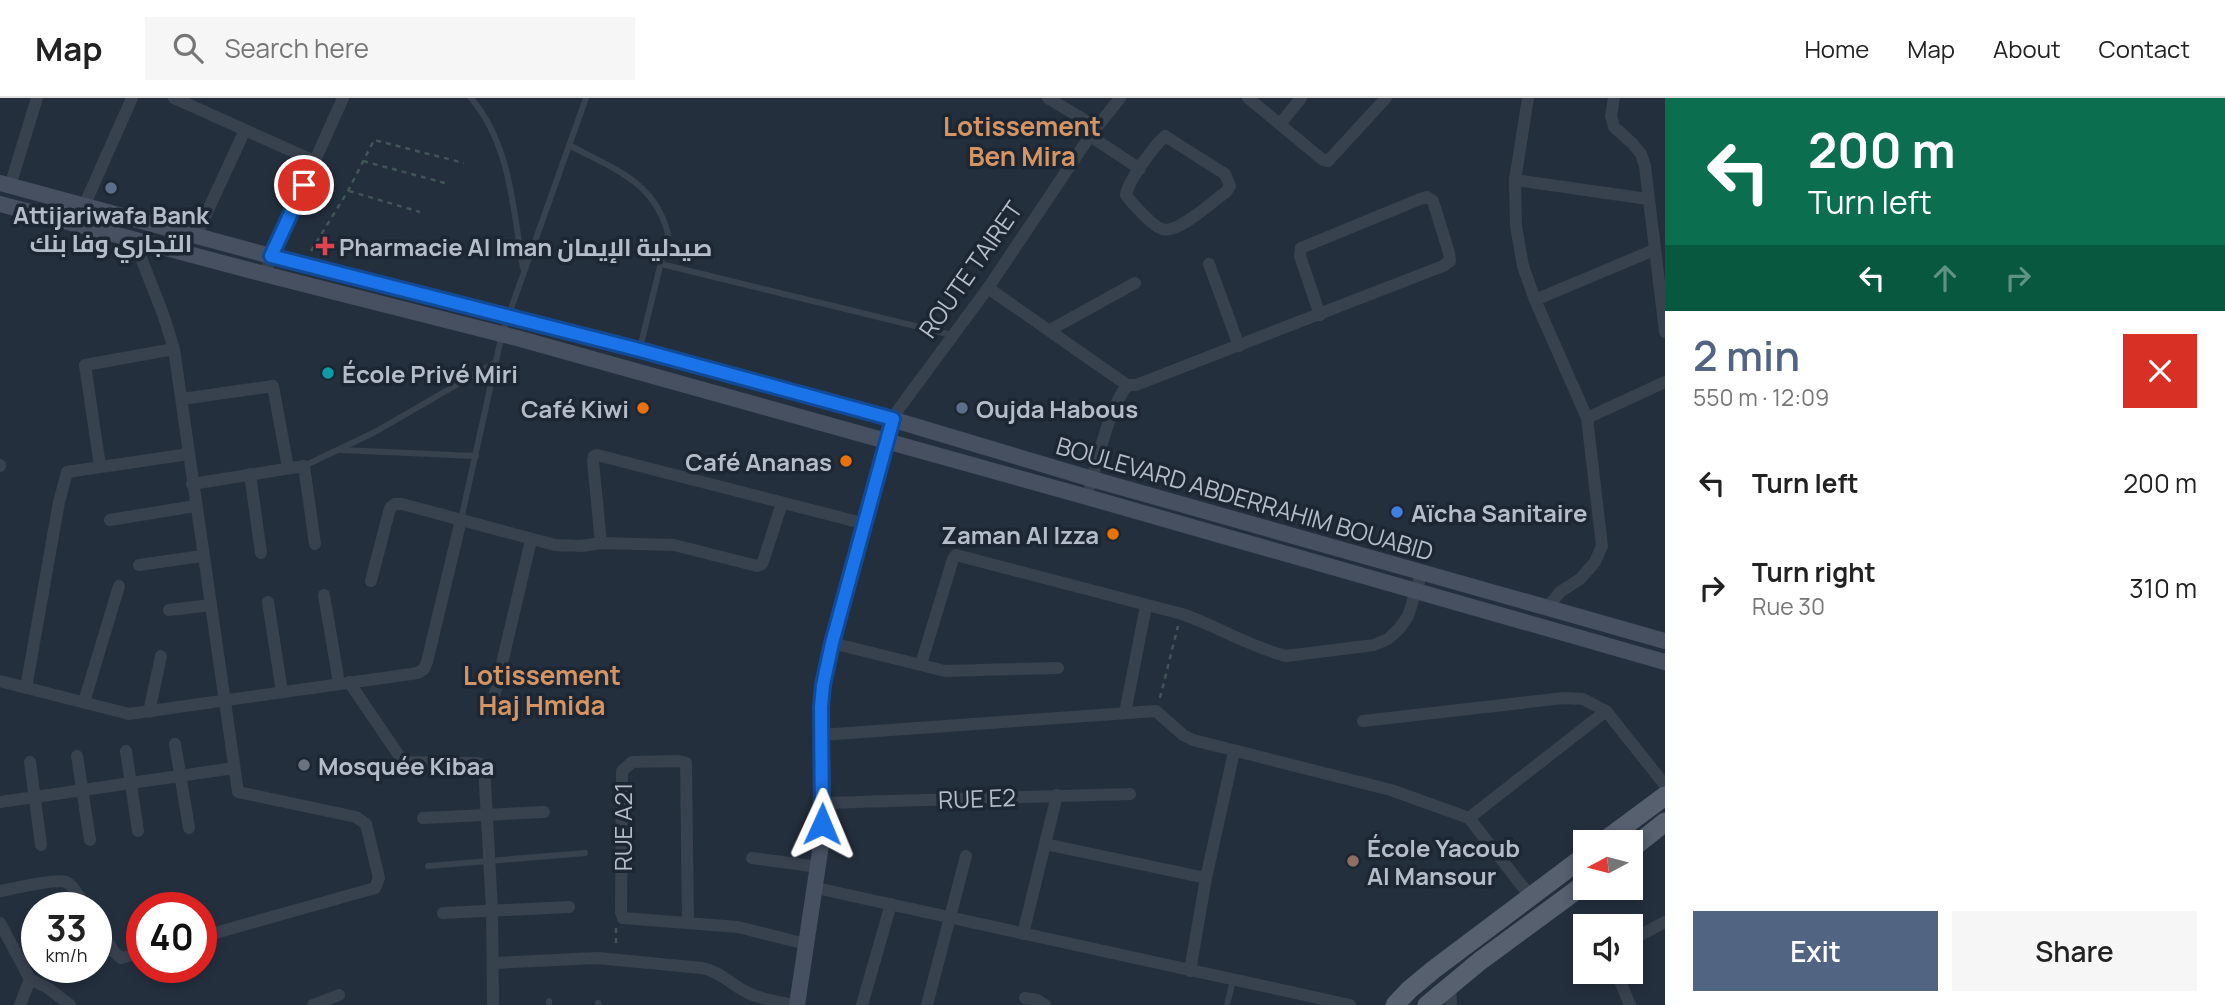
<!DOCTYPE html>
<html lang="en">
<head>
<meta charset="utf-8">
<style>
  :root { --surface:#fff; --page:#f6f6f6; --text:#222; --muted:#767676; --line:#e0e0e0; --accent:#516482 }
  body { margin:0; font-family:Manrope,Cairo,sans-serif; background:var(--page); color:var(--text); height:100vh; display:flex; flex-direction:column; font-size:26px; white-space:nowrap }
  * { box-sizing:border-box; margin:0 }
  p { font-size:23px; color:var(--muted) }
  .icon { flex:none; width:38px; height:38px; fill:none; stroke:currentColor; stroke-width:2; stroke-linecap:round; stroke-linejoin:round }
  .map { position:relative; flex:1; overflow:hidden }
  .sheet { display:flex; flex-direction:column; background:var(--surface); width:560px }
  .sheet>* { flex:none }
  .guide { background:#0b6e4f; color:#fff; overflow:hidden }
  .needle { width:46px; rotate:263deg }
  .fabs { position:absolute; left:1573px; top:732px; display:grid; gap:14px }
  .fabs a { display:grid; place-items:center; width:70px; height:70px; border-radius:0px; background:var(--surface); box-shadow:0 4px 10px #0003; font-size:35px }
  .speed { position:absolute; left:21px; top:794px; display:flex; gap:14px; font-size:35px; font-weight:700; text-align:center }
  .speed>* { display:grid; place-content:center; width:91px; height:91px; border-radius:50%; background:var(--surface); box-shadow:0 4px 10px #0003; line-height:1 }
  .speed small { font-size:18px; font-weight:400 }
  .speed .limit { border:10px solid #d22; background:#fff; color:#111 }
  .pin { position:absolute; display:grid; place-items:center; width:60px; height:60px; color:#fff; margin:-30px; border:4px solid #fff; border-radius:50%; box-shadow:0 2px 7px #0007 }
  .me { position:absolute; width:77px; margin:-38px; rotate:1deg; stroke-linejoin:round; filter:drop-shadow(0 0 5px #0008) }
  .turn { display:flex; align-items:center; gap:24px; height:147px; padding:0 28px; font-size:32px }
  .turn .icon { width:91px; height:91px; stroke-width:2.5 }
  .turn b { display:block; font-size:49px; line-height:60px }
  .lanes { display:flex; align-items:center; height:66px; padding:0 28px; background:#0003; justify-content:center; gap:35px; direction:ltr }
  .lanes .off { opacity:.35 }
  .round { display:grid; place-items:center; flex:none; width:74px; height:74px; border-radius:0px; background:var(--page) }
  .headline { display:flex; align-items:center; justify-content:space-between; height:119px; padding:0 28px }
  h1 { font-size:42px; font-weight:600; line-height:52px; color:var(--accent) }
  .action { display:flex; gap:14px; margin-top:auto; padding:14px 28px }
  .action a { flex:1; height:80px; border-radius:0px; background:var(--accent); color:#fff; font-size:28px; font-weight:600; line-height:80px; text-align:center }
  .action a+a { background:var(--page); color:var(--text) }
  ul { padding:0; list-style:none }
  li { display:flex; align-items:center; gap:21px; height:105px; padding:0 28px }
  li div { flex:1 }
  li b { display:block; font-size:26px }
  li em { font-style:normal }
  header { display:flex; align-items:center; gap:42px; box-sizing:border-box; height:98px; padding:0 35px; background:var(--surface); border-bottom:2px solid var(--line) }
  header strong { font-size:33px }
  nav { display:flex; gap:38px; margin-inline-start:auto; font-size:24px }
  .search { width:490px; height:63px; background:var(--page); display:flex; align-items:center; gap:18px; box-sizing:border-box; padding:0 24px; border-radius:0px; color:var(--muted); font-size:26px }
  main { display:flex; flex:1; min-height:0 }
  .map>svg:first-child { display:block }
</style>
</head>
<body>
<header>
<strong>Map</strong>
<div class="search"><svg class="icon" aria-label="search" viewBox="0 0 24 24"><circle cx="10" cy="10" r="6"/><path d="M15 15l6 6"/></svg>Search here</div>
<nav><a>Home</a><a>Map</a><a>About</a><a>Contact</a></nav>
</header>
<main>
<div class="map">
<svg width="1665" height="907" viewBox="0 0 1665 907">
  <rect width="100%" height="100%" fill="#242f3e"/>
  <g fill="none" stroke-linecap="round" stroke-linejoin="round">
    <g stroke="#3f5557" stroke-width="2.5" stroke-dasharray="5 5" stroke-linecap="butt">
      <polyline points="363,63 445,85"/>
      <polyline points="349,93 420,114"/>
      <polyline points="311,153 348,93 374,42 464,65"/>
      <polyline points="1160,600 1178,528"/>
      <polyline points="616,830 616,848"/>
    </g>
    <g stroke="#38414e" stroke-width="6">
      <path d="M471 0C511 47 513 112 523 170"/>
      <path d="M569 47C613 71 655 83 668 136L640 250"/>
      <polyline points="661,166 952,237"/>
      <polyline points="341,352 476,358"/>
      <polyline points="304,368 375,334 496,264"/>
      <polyline points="461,422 502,236 586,0"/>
      <polyline points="428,768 585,755"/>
      <polyline points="549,903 549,907"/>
      <polyline points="598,905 598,907"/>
      <polyline points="1227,907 1233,882"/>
    </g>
    <g stroke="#38414e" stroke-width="12">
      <polyline points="174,0 314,63"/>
      <polyline points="1048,0 1096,29"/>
      <polyline points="1248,0 1323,62 1328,63 1386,0"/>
      <polyline points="1528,0 1515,82 1516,128 1523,168 1535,202 1587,320 1602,448 1595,464 1580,481 1560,494 1547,510"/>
      <polyline points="1614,0 1611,18 1614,29 1632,45 1641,56 1645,68 1665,234"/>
      <polyline points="1280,26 1301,0"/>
      <polyline points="1090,38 1140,71"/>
      <path d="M1165 38 1225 76 1230 88 1226 94C1213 103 1177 137 1162 131 1152 128 1132 105 1126 97 1128 83 1154 48 1165 38Z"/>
      <polyline points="1515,82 1648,101"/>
      <polyline points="10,88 37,0"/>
      <polyline points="78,128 84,108 132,0"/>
      <polyline points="196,138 245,32"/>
      <polyline points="134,142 163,216 174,251 238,694 356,719 366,726 379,780 375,790 201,839"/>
      <polyline points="1209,166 1239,248"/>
      <polyline points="264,176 343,0"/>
      <polyline points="988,190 1127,287 1136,287 1443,168 1450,163 1449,155 1433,103 1427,99 1420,101 1301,150 1300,158 1320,217"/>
      <polyline points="1535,202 1654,152"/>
      <polyline points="1050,232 1135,185"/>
      <polyline points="182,301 273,288 288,370"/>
      <polyline points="1587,320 1665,284"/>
      <polyline points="893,321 898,312 988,190 1090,38 1120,0"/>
      <polyline points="0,368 0,367"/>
      <polyline points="100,368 85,267 174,251"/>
      <polyline points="250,376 261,455"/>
      <polyline points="192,386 304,368 315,446"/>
      <path d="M1090 388C1100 355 1107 316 1127 287"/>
      <polyline points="110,422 195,408"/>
      <polyline points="601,445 593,363 594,358 597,357 866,426"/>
      <polyline points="139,467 202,458"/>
      <polyline points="371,483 390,410 395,406 402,406 555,447 581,448 601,445 674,447 757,468 762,466 764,461 782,405"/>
      <polyline points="324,497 339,585"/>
      <polyline points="268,504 282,594"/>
      <polyline points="169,512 211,507"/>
      <polyline points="832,545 945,573 1058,570"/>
      <path d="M921 566 953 461 956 457 1182 516C1217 528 1250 549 1286 558L1374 547 1388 541 1399 531 1408 518 1422 474"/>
      <polyline points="0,583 129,616 418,575 424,571 427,564 461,422"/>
      <polyline points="349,584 400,659 407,664 477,665 484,667 492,812 493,907"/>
      <polyline points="26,590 59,404 67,374 189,356"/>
      <polyline points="495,595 531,442"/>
      <polyline points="84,604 119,488"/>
      <polyline points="149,614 161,558"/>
      <polyline points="1125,615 1146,508"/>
      <polyline points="1363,623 1564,600 1583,601 1606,613 1665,687"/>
      <polyline points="821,637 1156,613 1183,637 1193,642 1391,692 1469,720 1530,798"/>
      <polyline points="175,646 189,730"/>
      <polyline points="126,653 138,733"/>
      <polyline points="77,658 90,742"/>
      <polyline points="30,664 41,747"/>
      <polyline points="0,704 234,670"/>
      <polyline points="823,705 1130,696"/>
      <polyline points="423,720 544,714"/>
      <polyline points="1469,720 1606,613"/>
      <polyline points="1045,746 1206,780"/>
      <polyline points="752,760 819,769"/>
      <polyline points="816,790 1350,907"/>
      <path d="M0 793C12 791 57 780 66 784 75 788 81 803 86 810"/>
      <polyline points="443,815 569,809"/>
      <polyline points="688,824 686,665 679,663 632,664 622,673 621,814 623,820 738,829 806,846"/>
      <polyline points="0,825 30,881 48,890 70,907"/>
      <polyline points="96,826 114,854 121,860 142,855"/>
      <polyline points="1023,836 1057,697"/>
      <polyline points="1631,842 1665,824"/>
      <path d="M493 865 597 860 702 870C719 873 731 886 746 894 761 901 778 904 795 907"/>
      <polyline points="1190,873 1206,780 1234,654"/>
      <polyline points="1616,873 1630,907"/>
      <polyline points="1450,888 1451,907"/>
      <polyline points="1025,900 1037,902 1045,907"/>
      <polyline points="20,907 30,881"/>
      <polyline points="313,907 339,897"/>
      <polyline points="862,907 891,806"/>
      <polyline points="927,907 966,758"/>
    </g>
    <g stroke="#465061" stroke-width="16">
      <polyline points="0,85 271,158 640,252 871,315 1092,381 1665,543"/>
      <polyline points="0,106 264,176 517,240 1087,399 1665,564"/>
      <polyline points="797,907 821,747 823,705 821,609 823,587 832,545 889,334"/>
    </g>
    <g stroke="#56606e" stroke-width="19">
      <polyline points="1603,744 1665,698"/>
      <polyline points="1631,751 1665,724"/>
      <polyline points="1395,907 1409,892 1433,872 1586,757"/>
      <polyline points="1427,907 1480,863 1586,785"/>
    </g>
  </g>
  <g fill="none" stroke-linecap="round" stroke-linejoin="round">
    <g stroke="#114b97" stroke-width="18">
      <polyline id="route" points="304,87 271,158 640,252 893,321 832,545 823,587 821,609 822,726"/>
    </g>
    <use href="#route" stroke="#1a73e8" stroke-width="12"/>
  </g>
  <g fill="#5c6f8a" stroke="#1d2633" stroke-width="2.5">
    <circle cx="111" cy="90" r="7"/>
    <circle cx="962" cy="310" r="7"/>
  </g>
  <path fill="#e0444e" stroke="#1d2633" stroke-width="2.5" d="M321.5 137.5h7v7h7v7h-7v7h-7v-7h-7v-7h7z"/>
  <circle fill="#0f9aa8" stroke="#1d2633" stroke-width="2.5" cx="328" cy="275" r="7"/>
  <g fill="#e8710a" stroke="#1d2633" stroke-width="2.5">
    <circle cx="643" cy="310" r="7"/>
    <circle cx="846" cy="363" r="7"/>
    <circle cx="1113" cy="436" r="7"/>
  </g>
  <circle fill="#3f7fe0" stroke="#1d2633" stroke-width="2.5" cx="1397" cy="414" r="7"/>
  <circle fill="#6b7280" stroke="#1d2633" stroke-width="2.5" cx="304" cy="667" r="7"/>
  <circle fill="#8d6e63" stroke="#1d2633" stroke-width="2.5" cx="1353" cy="763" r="7"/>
  <g text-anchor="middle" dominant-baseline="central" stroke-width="7" stroke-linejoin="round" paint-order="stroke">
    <g font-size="24" font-weight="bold" fill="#b4bcc9" stroke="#1d2633" text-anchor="start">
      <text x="111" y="116" text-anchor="middle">Attijariwafa Bank<tspan x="111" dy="28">التجاري وفا بنك</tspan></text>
      <text x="339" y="148">Pharmacie Al Iman صيدلية الإيمان</text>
      <text x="342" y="275">École Privé Miri</text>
      <text x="629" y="310" text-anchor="end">Café Kiwi</text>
      <text x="976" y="310">Oujda Habous</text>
      <text x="832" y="363" text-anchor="end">Café Ananas</text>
      <text x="1411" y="414">Aïcha Sanitaire</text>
      <text x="1099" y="436" text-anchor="end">Zaman Al Izza</text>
      <text x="318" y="667">Mosquée Kibaa</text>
      <text x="1367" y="749">École Yacoub<tspan x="1367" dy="28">Al Mansour</tspan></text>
    </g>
    <g font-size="24" fill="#b4bcc9" stroke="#1d2633">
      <text transform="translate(970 171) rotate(-55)">ROUTE TAIRET</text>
      <text transform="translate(1245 400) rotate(16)">BOULEVARD ABDERRAHIM BOUABID</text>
      <text transform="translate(977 700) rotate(-2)">RUE E2</text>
      <text transform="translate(622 729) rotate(-90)">RUE A21</text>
    </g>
    <g font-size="26" font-weight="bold" fill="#d59563" stroke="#1d2633">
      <text x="1022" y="28">Lotissement<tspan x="1022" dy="30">Ben Mira</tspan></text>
      <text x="542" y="577">Lotissement<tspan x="542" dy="30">Haj Hmida</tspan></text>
    </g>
  </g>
</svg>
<div class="fabs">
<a><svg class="needle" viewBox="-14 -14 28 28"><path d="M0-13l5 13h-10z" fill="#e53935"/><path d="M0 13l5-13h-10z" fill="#767676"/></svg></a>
<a><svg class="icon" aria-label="sound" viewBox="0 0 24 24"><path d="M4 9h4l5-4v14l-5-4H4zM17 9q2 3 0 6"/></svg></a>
</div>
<div class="speed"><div>33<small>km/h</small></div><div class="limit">40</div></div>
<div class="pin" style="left:304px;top:87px;background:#d93025"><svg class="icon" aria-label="arrive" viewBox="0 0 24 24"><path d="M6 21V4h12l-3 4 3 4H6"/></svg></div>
<svg class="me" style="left:822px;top:726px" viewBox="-20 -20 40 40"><path d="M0-17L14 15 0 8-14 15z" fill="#1a73e8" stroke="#fff" stroke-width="4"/></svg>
</div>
<section class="sheet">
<div class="guide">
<div class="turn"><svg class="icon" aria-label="left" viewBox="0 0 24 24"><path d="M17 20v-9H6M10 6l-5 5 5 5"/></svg><div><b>200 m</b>Turn left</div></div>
<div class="lanes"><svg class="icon" aria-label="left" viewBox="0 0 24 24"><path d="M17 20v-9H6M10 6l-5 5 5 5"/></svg><svg class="icon off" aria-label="ahead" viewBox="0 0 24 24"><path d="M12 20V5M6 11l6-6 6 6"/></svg><svg class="icon off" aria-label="right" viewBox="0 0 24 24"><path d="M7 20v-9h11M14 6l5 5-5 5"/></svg></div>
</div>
<div class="headline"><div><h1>2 min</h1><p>550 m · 12:09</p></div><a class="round" style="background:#d93025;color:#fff"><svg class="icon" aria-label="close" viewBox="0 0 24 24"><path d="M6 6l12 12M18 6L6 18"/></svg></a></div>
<ul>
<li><svg class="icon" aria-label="left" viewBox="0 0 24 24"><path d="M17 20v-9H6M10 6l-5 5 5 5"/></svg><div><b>Turn left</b></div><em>200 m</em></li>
<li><svg class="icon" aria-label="right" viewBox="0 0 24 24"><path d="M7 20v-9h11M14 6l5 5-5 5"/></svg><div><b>Turn right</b><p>Rue 30</p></div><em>310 m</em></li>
</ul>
<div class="action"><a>Exit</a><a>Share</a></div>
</section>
</main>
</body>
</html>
